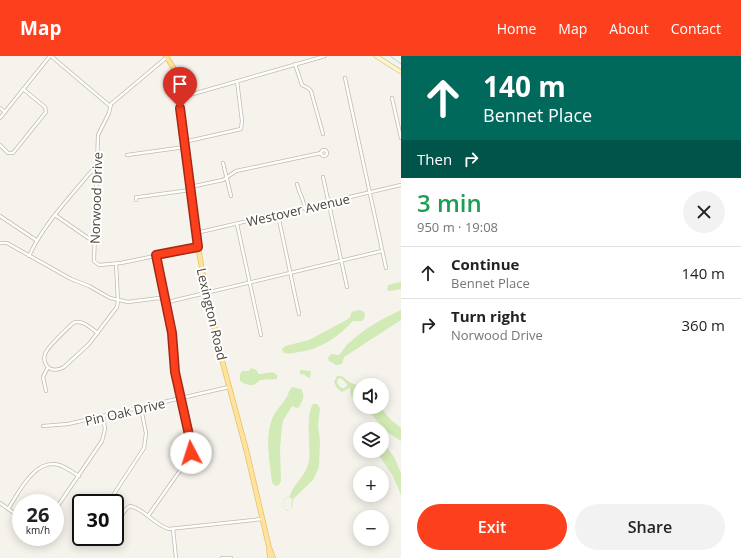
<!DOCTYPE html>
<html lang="en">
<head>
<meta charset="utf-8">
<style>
  :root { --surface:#fff; --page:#f2f2f2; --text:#222; --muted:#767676; --line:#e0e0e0; --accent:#fc3f1d }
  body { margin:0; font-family:"Open Sans",sans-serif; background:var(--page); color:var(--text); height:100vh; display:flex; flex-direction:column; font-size:15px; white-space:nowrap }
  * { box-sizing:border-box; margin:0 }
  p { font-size:13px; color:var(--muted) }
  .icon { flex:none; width:22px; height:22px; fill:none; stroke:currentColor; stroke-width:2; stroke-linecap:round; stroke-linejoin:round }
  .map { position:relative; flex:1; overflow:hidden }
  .details { display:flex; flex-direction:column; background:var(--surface); width:340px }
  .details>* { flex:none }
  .hud { background:#00695c; color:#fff; overflow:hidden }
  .fabs { position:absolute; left:353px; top:322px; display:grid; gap:8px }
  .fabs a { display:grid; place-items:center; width:36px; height:36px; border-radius:50%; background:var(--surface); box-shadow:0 2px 10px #0003; font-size:20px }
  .speed { position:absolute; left:12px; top:438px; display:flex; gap:8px; font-size:20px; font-weight:700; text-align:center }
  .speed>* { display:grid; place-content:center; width:52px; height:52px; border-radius:50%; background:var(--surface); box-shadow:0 2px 10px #0003; line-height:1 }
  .speed small { font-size:10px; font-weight:400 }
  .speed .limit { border:2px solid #111; border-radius:6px; background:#fff; color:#111 }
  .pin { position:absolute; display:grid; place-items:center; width:34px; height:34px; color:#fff; margin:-41px -17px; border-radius:50% 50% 50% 0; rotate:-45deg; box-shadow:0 0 4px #0007 }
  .pin .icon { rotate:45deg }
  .me { position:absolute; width:44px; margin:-22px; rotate:355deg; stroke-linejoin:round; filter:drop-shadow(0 0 3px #0008) }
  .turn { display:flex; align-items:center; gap:14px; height:84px; padding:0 16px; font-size:18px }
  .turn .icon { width:52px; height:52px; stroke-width:2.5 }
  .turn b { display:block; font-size:28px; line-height:34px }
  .then { display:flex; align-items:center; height:38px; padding:0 16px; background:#0003; gap:8px; font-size:15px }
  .round { display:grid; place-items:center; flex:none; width:42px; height:42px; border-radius:21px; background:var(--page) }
  .headline { display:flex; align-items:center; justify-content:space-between; height:68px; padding:0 16px }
  h1 { font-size:24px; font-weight:600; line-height:30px; color:#1e9e55 }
  .action { display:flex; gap:8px; margin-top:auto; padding:8px 16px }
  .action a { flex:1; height:46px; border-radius:24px; background:var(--accent); color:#fff; font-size:16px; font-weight:600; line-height:46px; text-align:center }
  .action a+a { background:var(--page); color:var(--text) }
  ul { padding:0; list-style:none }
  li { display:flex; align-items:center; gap:12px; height:52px; padding:0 16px; border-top:1px solid var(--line) }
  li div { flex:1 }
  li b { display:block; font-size:15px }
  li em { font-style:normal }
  header { display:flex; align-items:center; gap:24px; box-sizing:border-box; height:56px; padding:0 20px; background:var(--accent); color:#fff }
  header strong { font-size:19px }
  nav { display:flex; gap:22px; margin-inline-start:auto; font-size:14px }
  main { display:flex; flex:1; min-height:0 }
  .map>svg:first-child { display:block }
</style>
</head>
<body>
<header>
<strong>Map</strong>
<nav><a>Home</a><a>Map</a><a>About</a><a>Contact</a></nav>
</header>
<main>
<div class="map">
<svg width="401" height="502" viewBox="0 0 401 502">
  <rect width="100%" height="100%" fill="#f6f3ec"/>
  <g fill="#d2eab5" fill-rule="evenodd">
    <polygon points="401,226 401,233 390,235 387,234 388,229"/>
    <path d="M401 254V264L344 301 342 308 336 309 329 305 328 302 331 298 339 299C343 295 345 290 349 287 364 273 383 262 401 254Z"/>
    <path d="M354 255 360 254 364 256 365 259 364 263 362 265H353C338 281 321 293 299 296 293 297 288 299 283 296L282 293 285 290 309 284 350 262 351 257Z"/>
    <path d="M251 312 256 314 259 318C265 318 272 314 277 319V323L260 324C254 331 248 330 240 325V319L242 315H249Z"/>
    <polygon points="300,314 311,315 310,322 307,321 305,319 300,318"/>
    <path d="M337 320C344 319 345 324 351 327 355 329 356 328 360 331V347L351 340 350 332H349L342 336 337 332 334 326ZM341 322 347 328V330L344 332H341L337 327 338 323Z"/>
    <path d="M292 331 301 333C306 340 302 345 299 351L297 352 292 350 283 365 282 370 280 392 281 425 279 429 275 430 272 426C270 407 265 384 271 366 274 356 281 350 286 342 289 338 288 335 292 331Z"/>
    <path d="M313 348H317L320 352 318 370 320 384 319 411 313 424 293 443 292 452 287 455 283 451 284 443 290 440C294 426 307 420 309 404 311 389 305 361 313 348ZM289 441 292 443 291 453 287 454 284 452 283 447 285 443Z"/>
    <polygon points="365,351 380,351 391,364 401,372 401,385 387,376"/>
    <polygon points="382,385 394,401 401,417 401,439 393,420 376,395 382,395"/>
  </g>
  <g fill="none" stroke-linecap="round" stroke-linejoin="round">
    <polyline stroke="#a9d4f2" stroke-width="1" points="390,0 401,8"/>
    <g stroke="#c2bbae" stroke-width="4">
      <g id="street">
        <polyline points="51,0 110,50"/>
        <polyline points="167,1 111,48 109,57 98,79 94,205 99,209 121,207 198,191"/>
        <polyline points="295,8 302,29 308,32 311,35 323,78"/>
        <polyline points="345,22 386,212"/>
        <polyline points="179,42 325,0"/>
        <polyline points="392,42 401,82"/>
        <polyline points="0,52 5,56"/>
        <polyline points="0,62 50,0"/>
        <polyline points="184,86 241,73 242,65 237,25"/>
        <polyline points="0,89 8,97 13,97 46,56 45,51 23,33"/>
        <circle cx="324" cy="97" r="3"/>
        <polyline points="127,99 185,91"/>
        <polyline points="223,107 231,140"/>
        <polyline points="323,121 347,231"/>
        <path d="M297 128C299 137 304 144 305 153"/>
        <polyline points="190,131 223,124 236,115 321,97"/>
        <polyline points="136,144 136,141 139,141 190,134"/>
        <polyline points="55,159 94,186"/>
        <polyline points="278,159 299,258"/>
        <polyline points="0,160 36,184"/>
        <polyline points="237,168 261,279"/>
        <polyline points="196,177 401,129"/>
        <polyline points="0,187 7,187 71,223 89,230 110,242 128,246 159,242 169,246 176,244 382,195"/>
        <path d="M29 200C43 169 67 145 88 119L96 111"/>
        <path d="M98 277C90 272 82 263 73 267 66 274 48 290 45 298 43 303 45 309 49 312 54 315 59 314 64 311L89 288 117 251 118 245 116 208"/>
        <polyline points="46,335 43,321 48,311"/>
        <polyline points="43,370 68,368 229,331"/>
        <polyline points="0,447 21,462"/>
        <polyline points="108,447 144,392 146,377 141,352"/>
        <path d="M8 453C19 436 35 402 59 409 66 411 72 416 79 420"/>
        <polyline points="55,454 102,385 105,373 103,361"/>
        <polyline points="148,460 186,406 192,394 188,374 175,316 172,277 156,199"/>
        <path d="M115 469 126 453 130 450C145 453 154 469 169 473L262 463"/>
        <polyline points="173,473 176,502"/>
        <polyline points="110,481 112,487"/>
        <polygon points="85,482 82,488 78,488 78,485"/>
        <polyline points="222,502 231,502"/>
      </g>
    </g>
    <g stroke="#d6c79b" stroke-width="5">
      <polyline id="secondary" points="376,0 401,16"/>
    </g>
    <g stroke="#e6c16a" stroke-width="5.5">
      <g id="primary">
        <polyline points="166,0 173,11 177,27 193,159 202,214 222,304 247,397 269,491 273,502"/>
        <polyline points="269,494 270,502"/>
      </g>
    </g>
    <use href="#street" stroke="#fff" stroke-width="2.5"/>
    <use href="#secondary" stroke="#fff3cd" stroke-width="3.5"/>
    <use href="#primary" stroke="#ffe39c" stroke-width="4"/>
  </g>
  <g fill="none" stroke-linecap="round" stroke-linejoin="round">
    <g stroke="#a42913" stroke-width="10">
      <polyline id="route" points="180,52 198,191 156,199 172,277 175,316 191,388 191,397"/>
    </g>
    <use href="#route" stroke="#fc3f1d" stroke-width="7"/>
  </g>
  <g text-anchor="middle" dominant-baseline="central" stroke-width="4" stroke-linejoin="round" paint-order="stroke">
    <g font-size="13" fill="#4b4439" stroke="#fff">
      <text transform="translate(96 142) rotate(-88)">Norwood Drive</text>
      <text transform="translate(298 154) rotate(-13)">Westover Avenue</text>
      <text transform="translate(212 258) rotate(77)">Lexington Road</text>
      <text transform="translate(125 356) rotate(-13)">Pin Oak Drive</text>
    </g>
  </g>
</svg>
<div class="fabs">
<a><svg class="icon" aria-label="sound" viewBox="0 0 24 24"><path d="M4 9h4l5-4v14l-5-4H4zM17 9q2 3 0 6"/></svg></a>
<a><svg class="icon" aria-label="layers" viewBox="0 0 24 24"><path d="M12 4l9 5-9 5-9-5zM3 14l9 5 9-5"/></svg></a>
<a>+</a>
<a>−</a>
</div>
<div class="speed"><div>26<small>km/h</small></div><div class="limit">30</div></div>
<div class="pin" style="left:180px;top:52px;background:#d93025"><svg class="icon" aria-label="arrive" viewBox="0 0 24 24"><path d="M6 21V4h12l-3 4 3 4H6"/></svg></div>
<svg class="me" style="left:191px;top:397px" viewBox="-20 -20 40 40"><circle r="19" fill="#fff"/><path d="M0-13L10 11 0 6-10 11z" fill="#fc3f1d"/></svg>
</div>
<section class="details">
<div class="hud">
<div class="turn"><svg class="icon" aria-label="ahead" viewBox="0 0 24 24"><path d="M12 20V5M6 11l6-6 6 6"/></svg><div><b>140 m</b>Bennet Place</div></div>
<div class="then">Then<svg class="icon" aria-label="right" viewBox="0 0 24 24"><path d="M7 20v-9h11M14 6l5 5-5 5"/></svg></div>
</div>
<div class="headline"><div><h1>3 min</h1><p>950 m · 19:08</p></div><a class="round"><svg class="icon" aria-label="close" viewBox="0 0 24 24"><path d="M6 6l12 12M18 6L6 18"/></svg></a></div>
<ul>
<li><svg class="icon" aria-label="ahead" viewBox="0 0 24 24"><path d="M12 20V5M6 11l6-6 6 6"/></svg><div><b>Continue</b><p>Bennet Place</p></div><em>140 m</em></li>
<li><svg class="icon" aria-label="right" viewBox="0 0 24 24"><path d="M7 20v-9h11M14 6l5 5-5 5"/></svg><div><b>Turn right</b><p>Norwood Drive</p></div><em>360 m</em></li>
</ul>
<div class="action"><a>Exit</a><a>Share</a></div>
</section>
</main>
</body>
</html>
